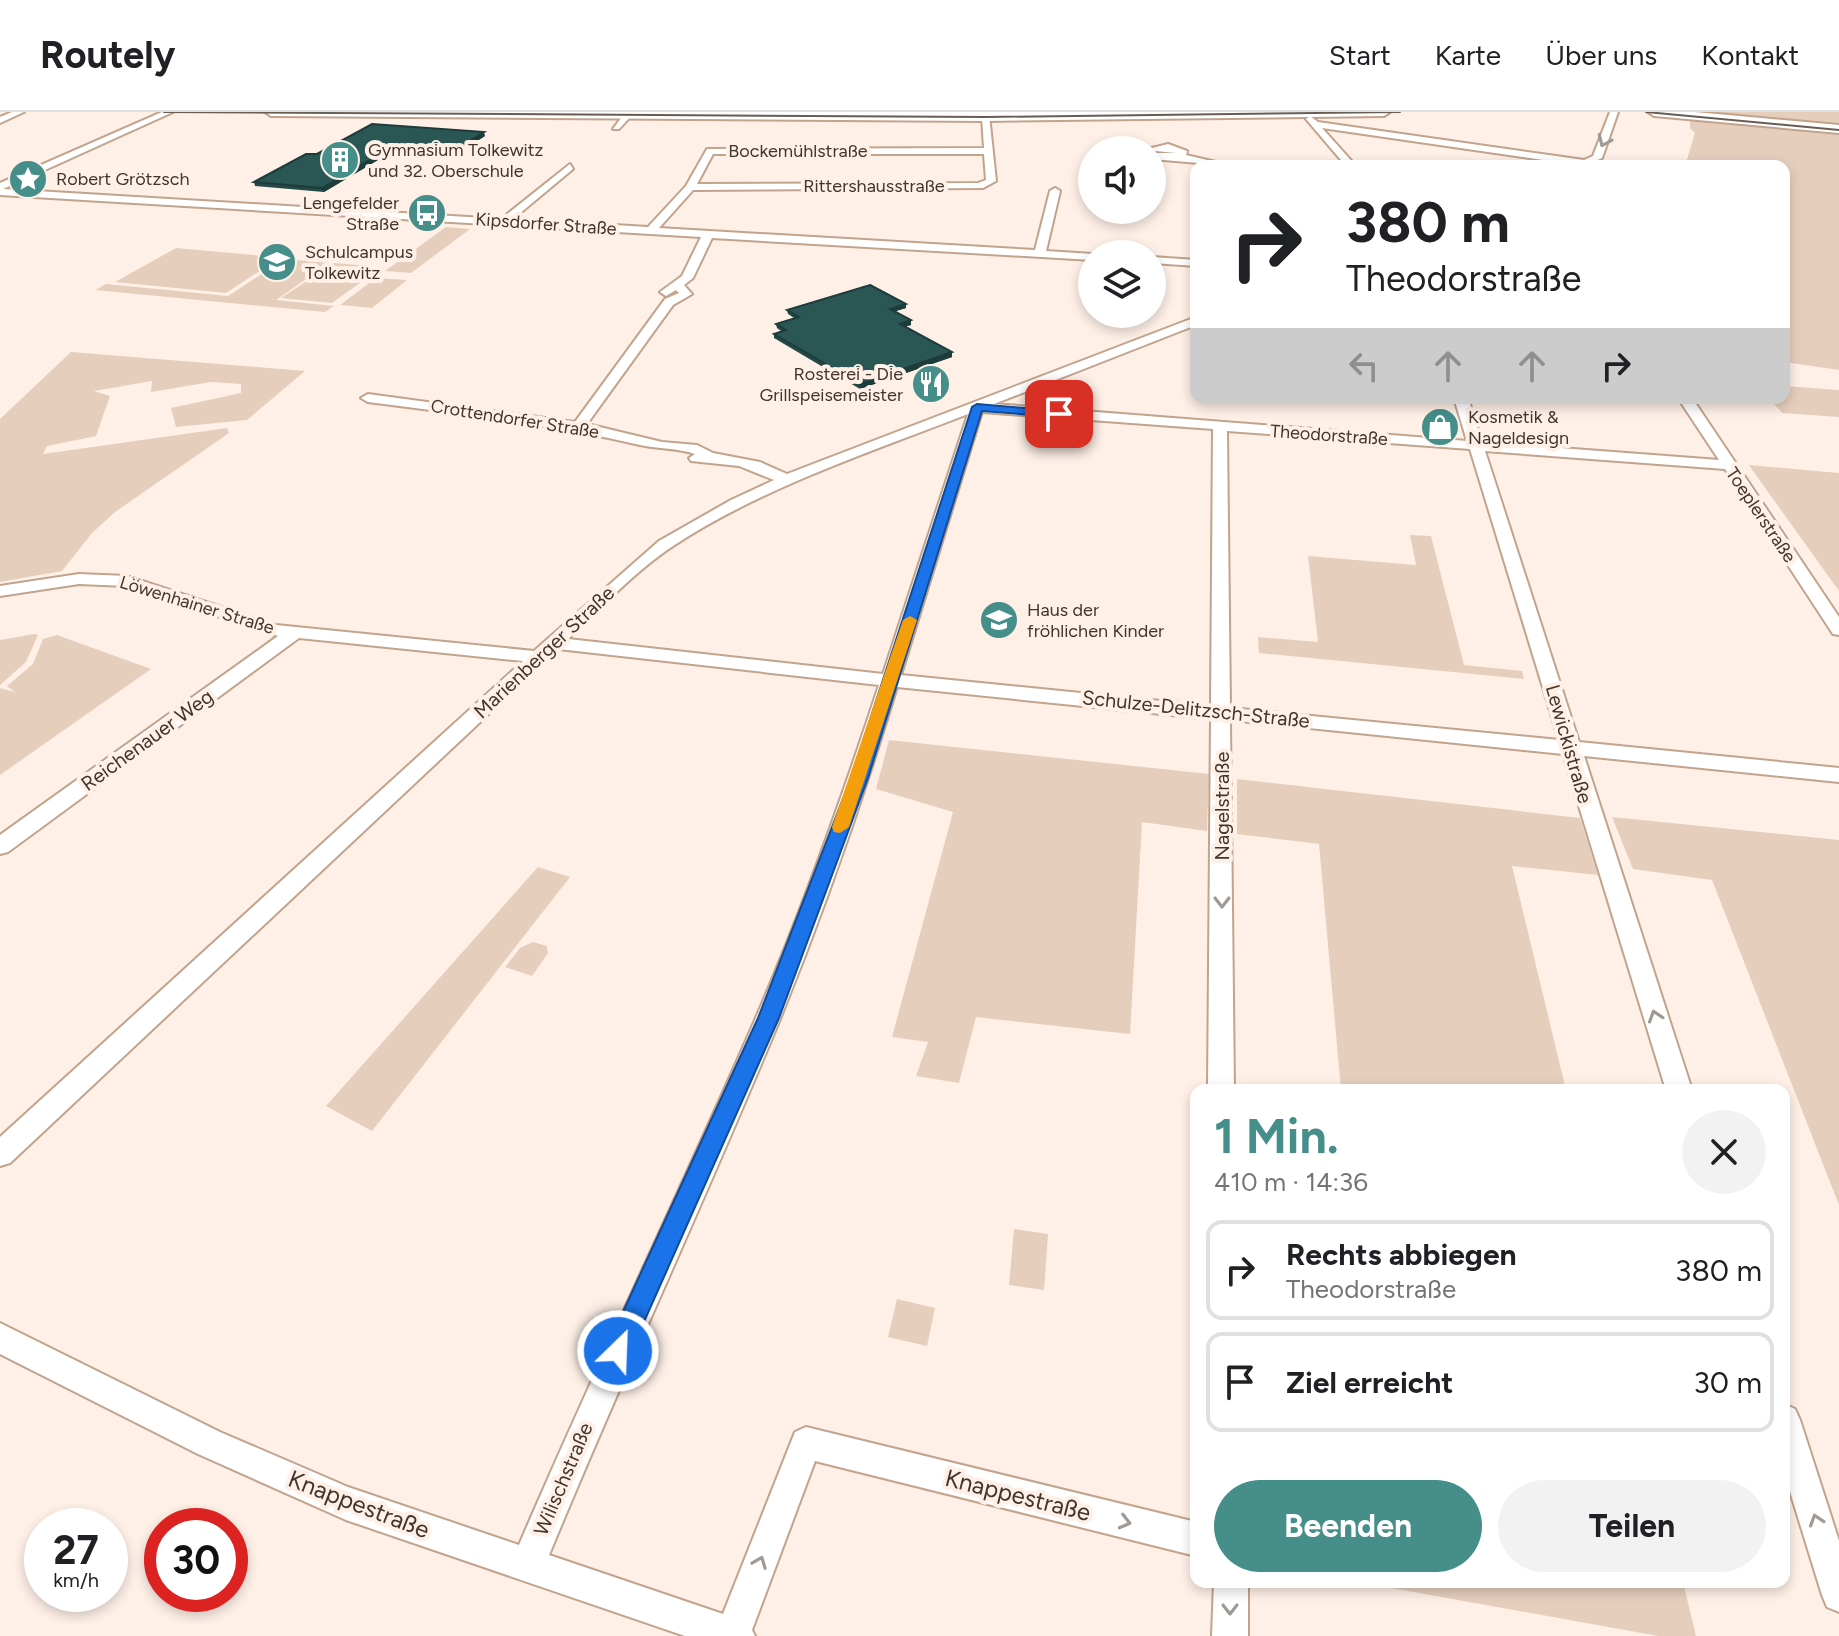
<!DOCTYPE html>
<html lang="de">
<head>
<meta charset="utf-8">
<style>
  :root { --surface:#fff; --page:#f2f2f2; --text:#202124; --muted:#757577; --line:#e0e0e0; --accent:#468e8a }
  body { margin:0; font-family:Figtree,sans-serif; background:var(--page); color:var(--text); height:100vh; display:flex; flex-direction:column; font-size:30px; white-space:nowrap }
  * { box-sizing:border-box; margin:0 }
  p { font-size:26px; color:var(--muted) }
  .icon { flex:none; width:44px; height:44px; fill:none; stroke:currentColor; stroke-width:2; stroke-linecap:round; stroke-linejoin:round }
  .map { position:relative; flex:1; overflow:hidden }
  .drawer { position:absolute; left:1190px; top:972px; width:600px; height:504px; display:flex; flex-direction:column; background:var(--surface); border-radius:16px; box-shadow:0 4px 12px #0003 }
  .drawer>* { flex:none }
  .guide { position:absolute; left:1190px; top:48px; width:600px; height:244px; border-radius:16px; box-shadow:0 4px 12px #0003; background:#fff; color:var(--text); overflow:hidden }
  .fabs { position:absolute; left:1078px; top:24px; display:grid; gap:16px }
  .fabs a { display:grid; place-items:center; width:88px; height:88px; border-radius:50%; background:var(--surface); box-shadow:0 4px 12px #0003; font-size:40px }
  .speed { position:absolute; left:24px; top:1396px; display:flex; gap:16px; font-size:40px; font-weight:700; text-align:center }
  .speed>* { display:grid; place-content:center; width:104px; height:104px; border-radius:50%; background:var(--surface); box-shadow:0 4px 12px #0003; line-height:1 }
  .speed small { font-size:20px; font-weight:400 }
  .speed .limit { border:12px solid #d22; background:#fff; color:#111 }
  .pin { position:absolute; display:grid; place-items:center; width:68px; height:68px; color:#fff; margin:-34px; border-radius:16px; box-shadow:0 4px 12px #0006 }
  .me { position:absolute; width:88px; margin:-44px; rotate:24deg; stroke-linejoin:round; filter:drop-shadow(0 0 6px #0008) }
  .turn { display:flex; align-items:center; gap:28px; height:168px; padding:0 24px; font-size:36px }
  .turn .icon { width:104px; height:104px; stroke-width:2.5 }
  .turn b { display:block; font-size:56px; line-height:68px }
  .lanes { display:flex; align-items:center; height:76px; padding:0 24px; background:#0003; justify-content:center; gap:40px; direction:ltr }
  .lanes .off { opacity:.35 }
  .round { display:grid; place-items:center; flex:none; width:84px; height:84px; border-radius:42px; background:var(--page) }
  .head { display:flex; align-items:center; justify-content:space-between; height:136px; padding:0 24px }
  h1 { font-size:48px; font-weight:700; line-height:60px; color:var(--accent) }
  .primary-button { display:flex; gap:16px; margin-top:auto; padding:16px 24px }
  .primary-button a { flex:1; height:92px; border-radius:48px; background:var(--accent); color:#fff; font-size:32px; font-weight:700; line-height:92px; text-align:center }
  .primary-button a+a { background:var(--page); color:var(--text) }
  ul { padding:0; list-style:none }
  li { display:flex; align-items:center; gap:24px; height:100px; margin:0 16px 12px; padding:0 8px; border:4px solid var(--line); border-radius:16px }
  li div { flex:1 }
  li b { display:block; font-size:30px }
  li em { font-style:normal }
  header { display:flex; align-items:center; gap:48px; box-sizing:border-box; height:112px; padding:0 40px; background:var(--surface); border-bottom:2px solid var(--line) }
  header strong { font-size:38px }
  nav { display:flex; gap:44px; margin-inline-start:auto; font-size:28px }
  .map>svg:first-child { display:block }
</style>
</head>
<body>
<header>
<strong>Routely</strong>
<nav><a>Start</a><a>Karte</a><a>Über uns</a><a>Kontakt</a></nav>
</header>
<div class="map">
<svg width="1839" height="1524" viewBox="0 0 1839 1524">
  <rect width="100%" height="100%" fill="#fef0e7"/>
  <g fill="#e6cebd">
    <polygon points="1674,0 1839,0 1839,14"/>
    <polygon points="1690,8 1839,20 1839,258 1784,250 1784,54 1685,54 1695,21 1690,16"/>
    <polygon points="446,115 470,117 411,161 385,159"/>
    <polygon points="176,136 274,145 281,145 226,181 115,170"/>
    <polygon points="285,147 329,151 276,188 334,194 325,200 95,178 106,172 228,184"/>
    <polygon points="334,151 382,155 332,191 281,186"/>
    <polygon points="376,166 407,168 372,196 340,193"/>
    <polygon points="71,240 305,259 247,308 176,315 171,296 241,281 241,272 211,270 151,280 152,269 94,279 110,284 96,324 47,334 43,342 227,316 229,321 115,400 92,421 62,459 0,470 0,307"/>
    <polygon points="1784,274 1839,278 1839,305 1782,301 1769,286 1784,286"/>
    <polygon points="1749,353 1839,361 1839,479 1753,359"/>
    <polygon points="1410,423 1431,424 1464,553 1522,559 1524,567 1259,541 1258,525 1318,530 1308,444 1416,453"/>
    <polygon points="34,522 38,523 26,550 0,573 0,528"/>
    <polygon points="57,523 151,557 0,663 0,576 15,580 7,574 33,552 43,527"/>
    <polygon points="889,628 1209,662 1207,719 1142,710 1130,922 976,905 959,971 916,964 928,930 892,925 953,700 876,677"/>
    <polygon points="1237,667 1580,706 1598,763 1512,754 1566,978 1341,978 1319,732 1237,722"/>
    <polygon points="1612,705 1839,728 1839,1093 1712,768 1633,757"/>
    <polygon points="538,755 570,765 372,1019 326,994"/>
    <polygon points="533,830 547,834 548,841 532,864 505,855 520,836"/>
    <polygon points="1014,1117 1048,1122 1044,1178 1009,1173"/>
    <polygon points="897,1187 935,1196 927,1234 888,1225"/>
    <polygon points="1385,1470 1683,1470 1696,1524 1658,1524 1386,1475"/>
  </g>
  <g fill="none" stroke-linecap="round" stroke-linejoin="round">
    <g stroke="#c2a38c" stroke-width="4">
      <g id="minor">
        <polygon points="12,0 24,0 0,11 0,5"/>
        <path d="M162 0H173L3 77 501 107 570 52 573 57 513 107 648 115 686 74 707 37 984 36 982 5 989 3 996 69 983 76 693 78 659 116 1035 138 1050 79 1055 76 1060 79 1046 139 1093 142 1092 148 712 126 693 166 684 173 692 182 673 193 587 312 662 330 697 333 713 341 760 350 787 362 1196 205V213L994 292 1467 329 1454 286H1468L1482 330 1719 348 1678 286H1692L1839 505V523L1833 522 1725 357 1485 339 1579 630 1839 656V670L1584 644 1692 978H1666L1563 642 1230 608 1234 978H1208L1211 607 897 575C863 687 824 799 780 907 706 1087 623 1263 549 1443L723 1502 795 1320 806 1315 1196 1410V1444L815 1349 752 1518 755 1524H685L346 1408 198 1342 0 1242V1211L220 1320 348 1375 519 1433C595 1256 678 1084 755 908 802 799 842 686 879 573L558 537 10 1051 0 1054V1025L523 549 299 526 8 740 0 742V723L278 524 125 474 79 472 0 484V474L79 462 127 464 276 513 534 539 659 429 731 388 774 368 739 354 691 349 689 346 695 342C678 336 658 337 640 333 551 312 460 302 368 290L361 286 368 282 575 310 665 187 679 181 676 178 666 184 660 180 682 164 701 125 0 83V71ZM713 42H984L986 68 978 71 697 72ZM982 300 1213 317 1211 594 901 563ZM968 302 883 562 568 527C601 496 635 459 673 434 763 375 868 341 968 302ZM1227 319 1470 337 1559 628 1230 596Z"/>
        <polygon points="1610,0 1618,0 1602,46 1585,54 1322,16 1356,54 1346,54 1306,7 1310,4 1318,10 1584,48 1593,44"/>
        <polygon points="624,2 631,4 619,17 613,17"/>
        <polygon points="1168,32 1187,39 1186,43 1233,54 1152,47 1152,41 1176,41 1144,38"/>
        <polygon points="1152,145 1196,148 1196,154 1152,151"/>
        <polygon points="1784,1292 1795,1297 1800,1308 1839,1429 1839,1500 1827,1495 1822,1483 1784,1360"/>
        <polygon points="1214,1470 1248,1470 1248,1524 1212,1524"/>
      </g>
    </g>
    <g stroke="#c2a38c" stroke-width="4">
      <g id="secondary">
        <polygon points="265,0 1390,0 1384,4 986,9 271,4"/>
        <polygon points="1648,0 1695,0 1839,13 1839,21 1654,4"/>
      </g>
    </g>
    <use href="#minor" fill="#fff" fill-rule="evenodd"/>
    <use href="#secondary" fill="#fff" fill-rule="evenodd"/>
    <g stroke="#695c52" stroke-width="2">
      <polyline points="164,0 986,5 1400,0"/>
      <polyline points="1646,0 1839,18"/>
    </g>
  </g>
  <g fill="#244a48">
    <polygon points="485,24 450,46 388,42 324,80 255,74 254,70 317,42"/>
    <polygon points="906,192 906,196 895,199 911,208 911,213 906,214 952,245 860,277 774,226 774,222 781,219 777,216 776,212 794,206 788,202 787,198"/>
  </g>
  <g fill="#1d3c3b">
    <polygon points="484,20 485,24 450,46 449,42"/>
    <polygon points="387,38 388,42 324,80 322,76"/>
    <polygon points="906,192 906,196 890,201 890,197"/>
    <polygon points="911,208 911,213 900,216 900,212"/>
    <polygon points="952,240 952,245 860,277 860,272"/>
  </g>
  <g fill="#2a5654" stroke="#1d3c3b" stroke-width="2">
    <polygon points="372,12 484,20 449,42 387,38 322,76 254,70 306,42 317,42"/>
    <polygon points="870,173 906,192 890,197 911,208 900,212 952,240 860,272 774,222 786,218 776,212 799,205 787,198"/>
  </g>
  <defs><path id="oneway-chevron" d="M-2-3.5L2.5 0L-2 3.5" fill="none" stroke-width="1.6" stroke-linecap="round" stroke-linejoin="round" transform="scale(2)"/></defs>
  <g stroke="#a09a95">
    <use href="#oneway-chevron" transform="translate(1604 29) rotate(114)"/>
    <use href="#oneway-chevron" transform="translate(1222 790) rotate(90)"/>
    <use href="#oneway-chevron" transform="translate(1655 904) rotate(-108)"/>
    <use href="#oneway-chevron" transform="translate(1816 1408) rotate(-108)"/>
    <use href="#oneway-chevron" transform="translate(1125 1410) rotate(14)"/>
    <use href="#oneway-chevron" transform="translate(760 1450) rotate(-69)"/>
    <use href="#oneway-chevron" transform="translate(1230 1497) rotate(90)"/>
  </g>
  <polygon fill="#1a73e8" stroke="#114b97" stroke-width="2" points="977,292 1059,299 1065,302 1059,305 982,299 868,666 779,906 627,1248 618,1252 609,1248 605,1239 758,906 851,666 972,295"/>
  <polygon fill="#f59e0b" points="910,504 917,508 849,715 840,721 834,720 832,715 903,508"/>
  <defs>
    <g id="building-disc" transform="scale(2)"><circle r="9.5" fill="#468e8a" stroke="#fef0e7"/><path d="M-4-6H4V6H1V3H-1V6H-4ZM-2.5-4.3h1.7v1.8h-1.7ZM.8-4.3h1.7v1.8H.8ZM-2.5-1h1.7V.8h-1.7ZM.8-1h1.7V.8H.8Z" fill="#fff"/></g>
    <g id="sight-disc" transform="scale(2)"><circle r="9.5" fill="#468e8a" stroke="#fef0e7"/><path d="M0-6L1.8-2.2L6-1.7L2.9 1.2L3.7 5.4L0 3.3L-3.7 5.4L-2.9 1.2L-6-1.7L-1.8-2.2Z" fill="#fff"/></g>
    <g id="bus-disc" transform="scale(2)"><circle r="9.5" fill="#468e8a" stroke="#fef0e7"/><path d="M-5-6H5V4H4V6H2V4H-2V6H-4V4H-5ZM-3.5-4V0h7V-4ZM-3.5 1.2v1.5H-2V1.2ZM2 1.2v1.5H3.5V1.2Z" fill="#fff"/></g>
    <g id="school-disc" transform="scale(2)"><circle r="9.5" fill="#468e8a" stroke="#fef0e7"/><path d="M0-5L7-2L0 1L-7-2ZM-4 1L0 2.5L4 1V4Q0 6-4 4Z" fill="#fff"/></g>
    <g id="restaurant-disc" transform="scale(2)"><circle r="9.5" fill="#468e8a" stroke="#fef0e7"/><path d="M-5-6h1v4h1v-4h1v4h1v-4h1v5L-1.5 .5V6h-2V.5L-5-1ZM5-6V6H3V1.5H1.5Q1.5-4 5-6Z" fill="#fff"/></g>
    <g id="shop-disc" transform="scale(2)"><circle r="9.5" fill="#468e8a" stroke="#fef0e7"/><path d="M-5-2.5h2.3a2.7 3.5 0 0 1 5.4 0H5L5.5 6h-11ZM-1.5-2.5h3a1.5 2.3 0 0 0-3 0Z" fill="#fff"/></g>
  </defs>
  <g fill-rule="evenodd">
    <use href="#building-disc" x="340" y="48"/>
    <use href="#sight-disc" x="28" y="67"/>
    <use href="#bus-disc" x="427" y="101"/>
    <use href="#school-disc" x="277" y="150"/>
    <use href="#restaurant-disc" x="931" y="272"/>
    <use href="#shop-disc" x="1440" y="315"/>
    <use href="#school-disc" x="999" y="508"/>
  </g>
  <g text-anchor="middle" dominant-baseline="central" stroke-width="8" stroke-linejoin="round" paint-order="stroke">
    <g font-size="18" fill="#42352b" stroke="#fef0e7" text-anchor="start">
      <text x="368" y="38">Gymnasium Tolkewitz<tspan x="368" dy="21">und 32. Oberschule</tspan></text>
      <text x="56" y="67">Robert Grötzsch</text>
      <text x="399" y="91" text-anchor="end">Lengefelder<tspan x="399" dy="21">Straße</tspan></text>
      <text x="305" y="140">Schulcampus<tspan x="305" dy="21">Tolkewitz</tspan></text>
      <text x="903" y="262" text-anchor="end">Rosterei - Die<tspan x="903" dy="21">Grillspeisemeister</tspan></text>
      <text x="1468" y="305">Kosmetik &amp;<tspan x="1468" dy="21">Nageldesign</tspan></text>
      <text x="1027" y="498">Haus der<tspan x="1027" dy="21">fröhlichen Kinder</tspan></text>
    </g>
    <g font-size="18" fill="#42352b" stroke="#fef0e7">
      <text x="798" y="39">Bockemühlstraße</text>
      <text x="874" y="74">Rittershausstraße</text>
      <text transform="translate(546 112) rotate(4)">Kipsdorfer Straße</text>
      <text transform="translate(515 307) rotate(9)">Crottendorfer Straße</text>
      <text transform="translate(1329 323) rotate(4)">Theodorstraße</text>
      <text transform="translate(1761 403) rotate(56)">Toeplerstraße</text>
      <text transform="translate(197 493) rotate(17)">Löwenhainer Straße</text>
    </g>
    <g font-size="20" fill="#42352b" stroke="#fef0e7">
      <text transform="translate(544 540) rotate(-43)">Marienberger Straße</text>
      <text transform="translate(1196 597) rotate(6)">Schulze-Delitzsch-Straße</text>
      <text transform="translate(147 628) rotate(-36)">Reichenauer Weg</text>
      <text transform="translate(1569 632) rotate(74)">Lewickistraße</text>
      <text transform="translate(1222 694) rotate(-90)">Nagelstraße</text>
      <text transform="translate(563 1367) rotate(-67)">Wilischstraße</text>
    </g>
    <g font-size="24" fill="#42352b" stroke="#fef0e7">
      <text transform="translate(1018 1383) rotate(14)">Knappestraße</text>
      <text transform="translate(359 1392) rotate(21)">Knappestraße</text>
    </g>
  </g>
</svg>
<div class="fabs">
<a><svg class="icon" aria-label="sound" viewBox="0 0 24 24"><path d="M4 9h4l5-4v14l-5-4H4zM17 9q2 3 0 6"/></svg></a>
<a><svg class="icon" aria-label="layers" viewBox="0 0 24 24"><path d="M12 4l9 5-9 5-9-5zM3 14l9 5 9-5"/></svg></a>
</div>
<div class="speed"><div>27<small>km/h</small></div><div class="limit">30</div></div>
<div class="pin" style="left:1059px;top:302px;background:#d93025"><svg class="icon" aria-label="arrive" viewBox="0 0 24 24"><path d="M6 21V4h12l-3 4 3 4H6"/></svg></div>
<svg class="me" style="left:618px;top:1239px" viewBox="-20 -20 40 40"><circle r="17" fill="#1a73e8" stroke="#fff" stroke-width="3"/><path d="M0-11L8 9 0 5-8 9z" fill="#fff"/></svg>
<div class="guide">
<div class="turn"><svg class="icon" aria-label="right" viewBox="0 0 24 24"><path d="M7 20v-9h11M14 6l5 5-5 5"/></svg><div><b>380 m</b>Theodorstraße</div></div>
<div class="lanes"><svg class="icon off" aria-label="left" viewBox="0 0 24 24"><path d="M17 20v-9H6M10 6l-5 5 5 5"/></svg><svg class="icon off" aria-label="ahead" viewBox="0 0 24 24"><path d="M12 20V5M6 11l6-6 6 6"/></svg><svg class="icon off" aria-label="ahead" viewBox="0 0 24 24"><path d="M12 20V5M6 11l6-6 6 6"/></svg><svg class="icon" aria-label="right" viewBox="0 0 24 24"><path d="M7 20v-9h11M14 6l5 5-5 5"/></svg></div>
</div>
<section class="drawer">
<div class="head"><div><h1>1 Min.</h1><p>410 m · 14:36</p></div><a class="round"><svg class="icon" aria-label="close" viewBox="0 0 24 24"><path d="M6 6l12 12M18 6L6 18"/></svg></a></div>
<ul>
<li><svg class="icon" aria-label="right" viewBox="0 0 24 24"><path d="M7 20v-9h11M14 6l5 5-5 5"/></svg><div><b>Rechts abbiegen</b><p>Theodorstraße</p></div><em>380 m</em></li>
<li><svg class="icon" aria-label="arrive" viewBox="0 0 24 24"><path d="M6 21V4h12l-3 4 3 4H6"/></svg><div><b>Ziel erreicht</b></div><em>30 m</em></li>
</ul>
<div class="primary-button"><a>Beenden</a><a>Teilen</a></div>
</section>
</div>
</body>
</html>
